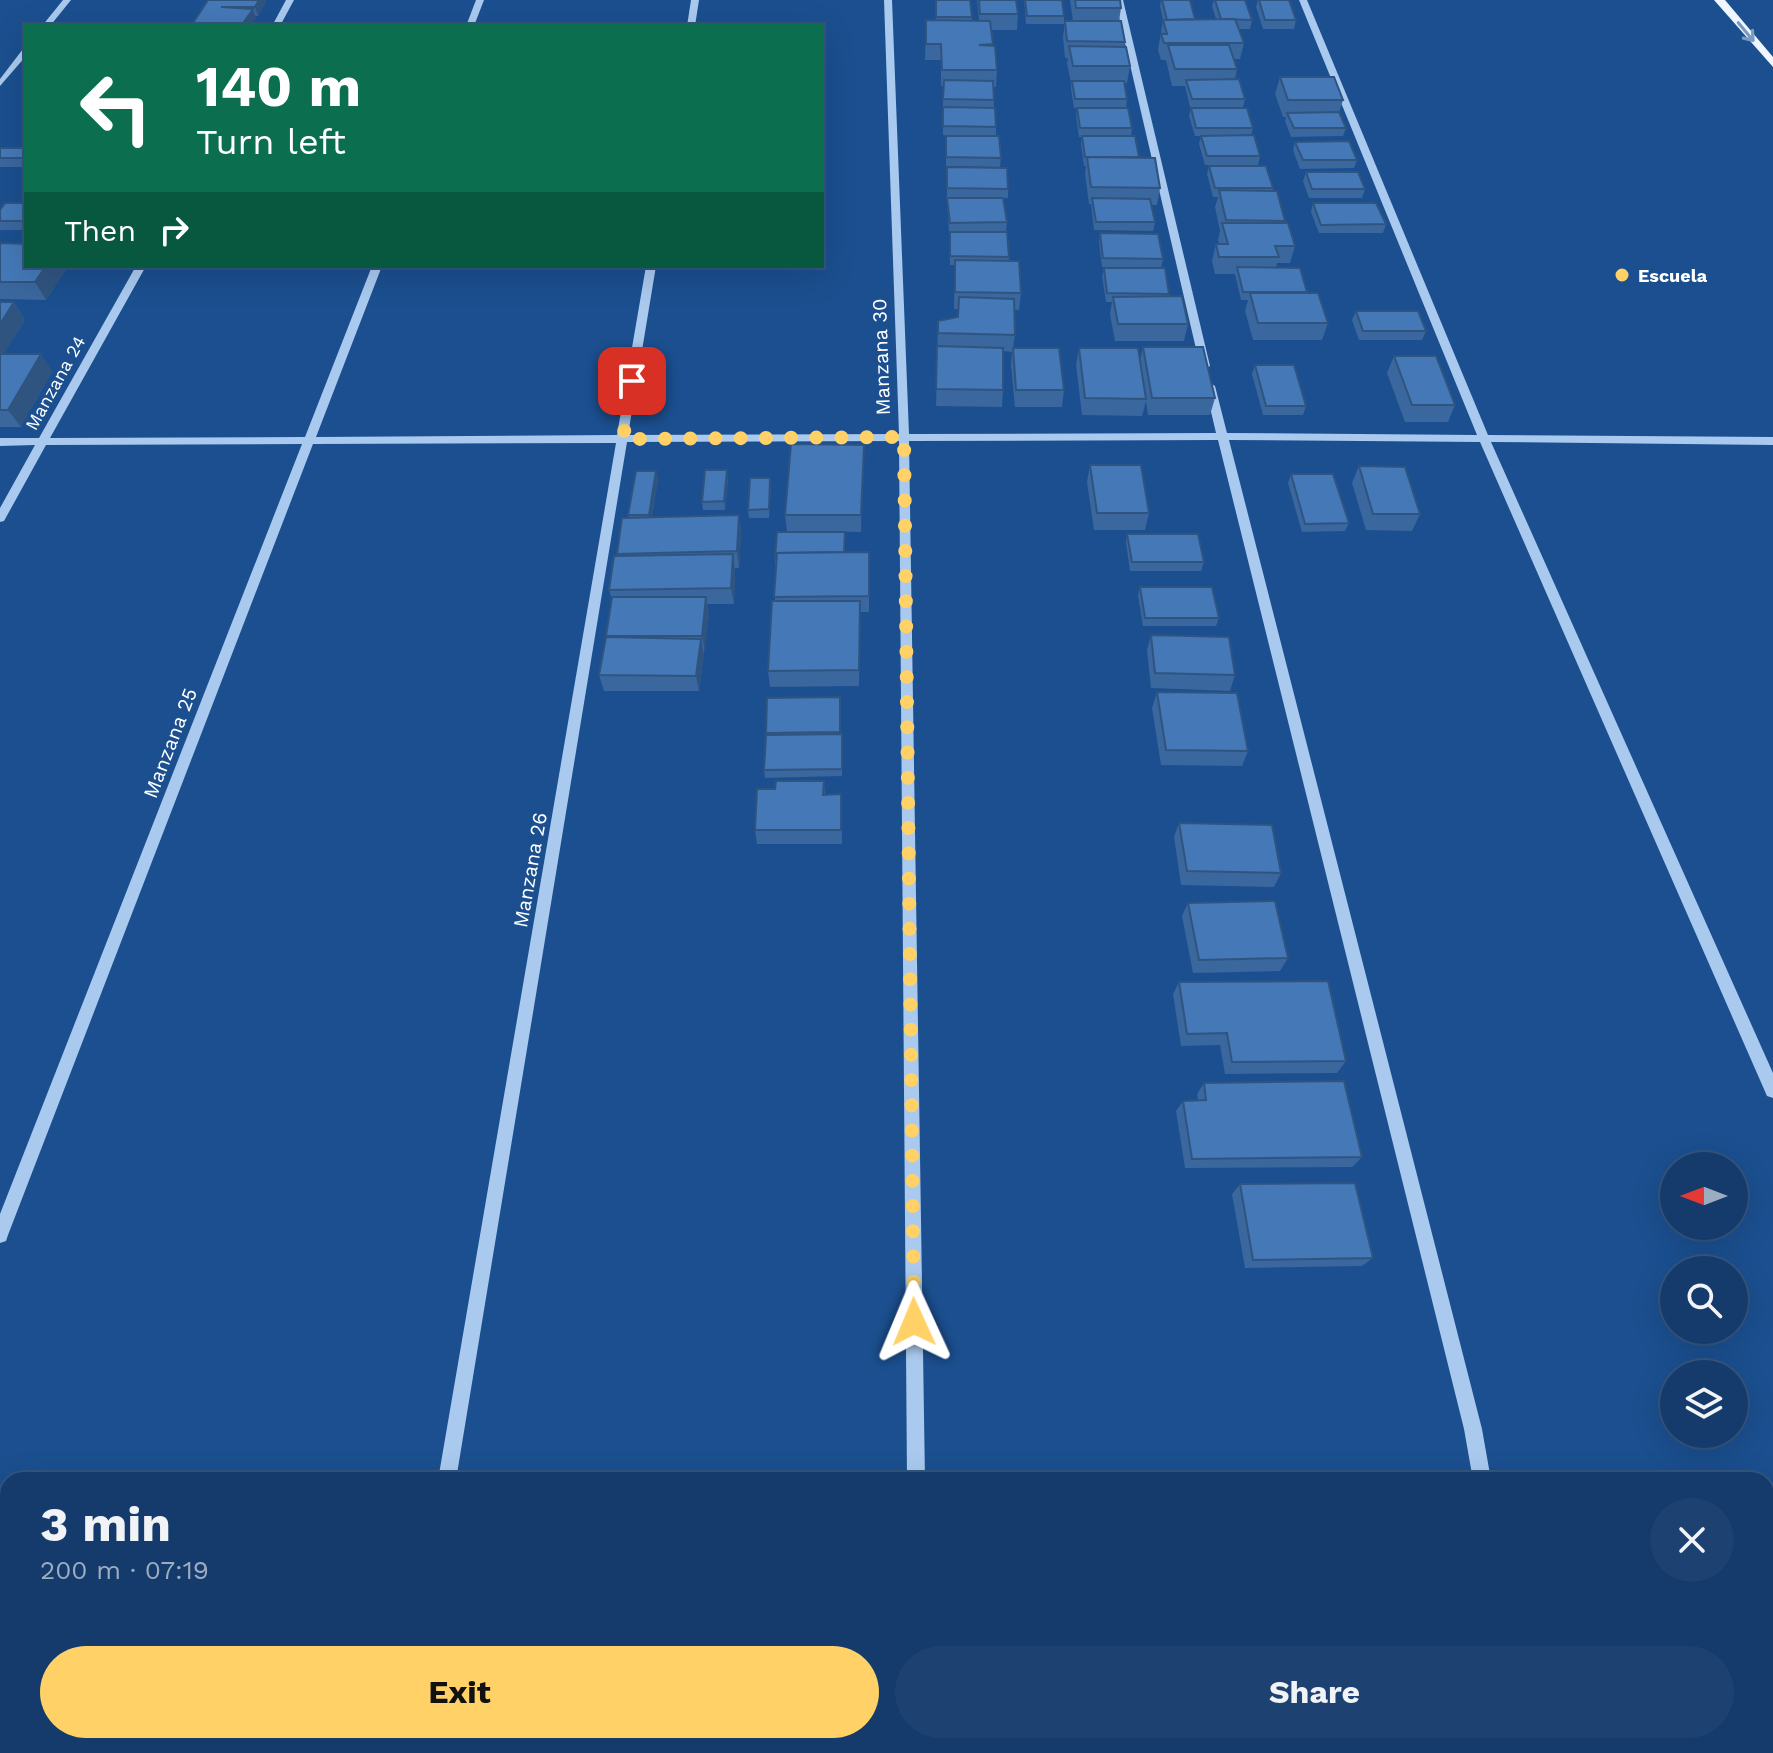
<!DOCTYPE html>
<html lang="en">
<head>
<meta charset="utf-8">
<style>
  :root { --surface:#143b6b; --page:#1d4271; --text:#f1f3f6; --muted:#9dadc1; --line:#33557e; --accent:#ffd166 }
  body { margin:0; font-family:"Work Sans",sans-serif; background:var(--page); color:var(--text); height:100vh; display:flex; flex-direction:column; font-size:30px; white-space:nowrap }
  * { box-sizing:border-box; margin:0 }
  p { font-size:26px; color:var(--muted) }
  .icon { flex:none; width:44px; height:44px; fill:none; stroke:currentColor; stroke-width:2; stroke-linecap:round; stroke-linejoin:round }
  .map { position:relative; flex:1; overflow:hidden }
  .panel { position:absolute; left:0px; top:1472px; width:1774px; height:282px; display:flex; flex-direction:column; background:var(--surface); border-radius:24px 24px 0 0; box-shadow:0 8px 32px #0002,0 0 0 2px var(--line) }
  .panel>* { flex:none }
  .banner { position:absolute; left:24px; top:24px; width:800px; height:244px; border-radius:0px; box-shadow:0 8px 32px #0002,0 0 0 2px var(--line); background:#0b6e4f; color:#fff; overflow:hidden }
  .needle { width:52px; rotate:270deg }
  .controls { position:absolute; left:1660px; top:1152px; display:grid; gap:16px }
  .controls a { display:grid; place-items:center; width:88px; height:88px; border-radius:50%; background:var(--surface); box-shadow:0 8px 32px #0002,0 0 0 2px var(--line); font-size:40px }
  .pin { position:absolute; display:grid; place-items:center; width:68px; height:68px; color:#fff; margin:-34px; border-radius:16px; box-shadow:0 4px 12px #0006 }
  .me { position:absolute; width:88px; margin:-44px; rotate:359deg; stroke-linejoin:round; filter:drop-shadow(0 0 6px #0008) }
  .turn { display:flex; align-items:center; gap:28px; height:168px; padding:0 40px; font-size:36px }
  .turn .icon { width:104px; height:104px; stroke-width:2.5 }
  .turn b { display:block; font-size:56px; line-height:68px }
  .then { display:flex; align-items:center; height:76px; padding:0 40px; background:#0003; gap:16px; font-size:30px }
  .round { display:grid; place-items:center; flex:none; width:84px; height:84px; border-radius:42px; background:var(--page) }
  .overview { display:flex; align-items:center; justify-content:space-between; height:136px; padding:0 40px }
  h1 { font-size:48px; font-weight:700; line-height:60px }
  .button { display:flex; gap:16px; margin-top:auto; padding:16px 40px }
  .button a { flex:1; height:92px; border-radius:48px; background:var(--accent); color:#111; font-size:32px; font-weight:700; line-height:92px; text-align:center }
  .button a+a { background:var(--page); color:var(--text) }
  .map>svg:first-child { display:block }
</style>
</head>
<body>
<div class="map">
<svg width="1773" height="1753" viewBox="0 0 1773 1753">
  <rect width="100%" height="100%" fill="#1b4f8f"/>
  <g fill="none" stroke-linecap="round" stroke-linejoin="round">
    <g fill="#a9c9ee" fill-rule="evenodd">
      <polygon points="63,0 71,0 50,26 42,26"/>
      <polygon points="286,0 294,0 280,26 272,26"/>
      <polygon points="476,0 484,0 474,26 466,26"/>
      <polygon points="691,0 699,0 695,26 687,26"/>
      <polygon points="884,0 892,0 909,434 1216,433 1205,386 1210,383 1215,386 1227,433 1477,435 1299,0 1307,0 1488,435 1773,437 1773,445 1491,442 1773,1073 1773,1098 1767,1096 1480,442 1229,440 1482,1429 1491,1480 1473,1480 1464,1429 1218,440 909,441 925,1480 907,1480 899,441 627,442 456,1480 438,1480 616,443 313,444 8,1235 6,1241 0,1243 0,1214 302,444 46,445 4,521 0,522 0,508 35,445 0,446 0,438 39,438 136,266 146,266 50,438 305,437 372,266 382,266 316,437 617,435 646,266 656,266 628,435 899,434"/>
      <polygon points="1115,0 1123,0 1210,366 1205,369 1200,366"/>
      <polygon points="23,49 26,49 26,56 0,86 0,79"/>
      <rect x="1766" y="1521" width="7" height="18"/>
      <rect x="0" y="1531" width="8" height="18"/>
    </g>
    <polygon fill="#f0f6ff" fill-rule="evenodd" points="1714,0 1725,0 1773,57 1773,67"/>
  </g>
  <g fill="#3a679d">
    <polygon points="208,0 265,0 266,2 258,16 255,16 256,18 250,26 195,26 193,23"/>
    <polygon points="935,0 970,0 972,20 979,20 977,0 1016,0 1018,14 1017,30 991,30 997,70 996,87 993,87 994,108 996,127 996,136 943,135 943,86 941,86 941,60 925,60 926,20 936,20"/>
    <polygon points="1024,0 1062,0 1064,16 1064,24 1026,24"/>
    <polygon points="1070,0 1120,0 1121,8 1119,21 1125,42 1124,47 1130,66 1127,83 1124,83 1127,99 1126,108 1074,108 1071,89 1071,83 1067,63 1068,58 1065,58 1063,37 1065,21 1073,21"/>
    <polygon points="1161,0 1190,0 1195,19 1216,19 1212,6 1214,0 1245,0 1252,20 1250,29 1239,29 1244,43 1240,59 1234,59 1237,69 1235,79 1245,99 1243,107 1190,107 1185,86 1172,86 1166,60 1161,60 1158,50 1163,20 1160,6"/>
    <polygon points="1258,0 1289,0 1296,20 1294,29 1263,29 1256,7"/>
    <polygon points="1280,77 1343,100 1339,113 1346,128 1343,136 1291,137 1285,121 1286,117 1283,117 1275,94"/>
    <polygon points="1077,108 1132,128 1131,136 1139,158 1160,188 1157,205 1151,205 1155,222 1153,231 1094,230 1091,204 1089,204 1085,174 1086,166 1084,166 1081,144 1082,137 1079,137 1076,116"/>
    <polygon points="1191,108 1253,128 1251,135 1260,156 1258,165 1205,165 1199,144 1201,136 1195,136 1189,116"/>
    <polygon points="946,136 1001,158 1000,167 946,166"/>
    <polygon points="1295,142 1357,160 1354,168 1300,169 1293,150"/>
    <rect x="0" y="148" width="26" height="19"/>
    <polygon points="1209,166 1273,188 1273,191 1285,221 1285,223 1295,246 1290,263 1277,263 1276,268 1307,292 1328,323 1322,340 1253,340 1245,311 1248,300 1241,300 1235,274 1215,274 1212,261 1216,244 1219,244 1218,240 1220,231 1215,207 1218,197 1213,197 1207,174"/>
    <polygon points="947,167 1008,189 1008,198 947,197"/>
    <polygon points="1306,172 1365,189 1362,198 1309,198 1303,181"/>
    <polygon points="947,198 1007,222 1006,231 949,232"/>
    <polygon points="26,203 26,230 0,230 0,210"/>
    <polygon points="1313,203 1386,224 1383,233 1319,233 1311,212"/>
    <polygon points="950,232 1009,257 1009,261 1021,293 1019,310 1014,310 1015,335 1013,348 1064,390 1062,407 1015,407 1011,365 1012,352 1003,351 1003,390 1002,407 936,406 938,321 958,317 958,309 954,309 955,265 950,265"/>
    <polygon points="1100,233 1163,259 1161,268 1102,267 1099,242"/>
    <polygon points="0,243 26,266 68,266 46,300 0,299"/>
    <polygon points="1104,268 1169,294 1169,296 1188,324 1184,341 1115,341 1110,314 1112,302 1106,302 1102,276"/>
    <polygon points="0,302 14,302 25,320 3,354 52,371 21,427 0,427"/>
    <polygon points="1356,311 1426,331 1422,340 1359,340 1352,320"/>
    <polygon points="1143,347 1215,398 1210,415 1148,415 1146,401 1142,416 1082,415 1076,365 1079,348 1140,360"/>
    <polygon points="1394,356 1455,405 1448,422 1405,422 1387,373"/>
    <polygon points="1255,365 1306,406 1303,415 1263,415 1252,374"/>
    <polygon points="864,445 861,532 787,531 785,515"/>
    <polygon points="1090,465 1149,513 1145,530 1094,530 1087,482"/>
    <polygon points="1359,466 1420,514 1412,531 1366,530 1352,483"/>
    <polygon points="656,471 658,479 652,517 739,515 741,532 739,568 735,568 734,604 707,604 709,614 699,691 604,691 599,675 612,599 609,590 618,556 617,554 629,517 628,515"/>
    <polygon points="1291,474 1349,523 1345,531 1302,532 1288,483"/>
    <polygon points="728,479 725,510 703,510 702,502"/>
    <polygon points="771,486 769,518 749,518 748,510"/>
    <polygon points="1127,534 1204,562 1201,571 1130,571 1126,542"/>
    <polygon points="845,552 869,552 869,612 860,612 859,686 770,687 768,671 775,601 775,558"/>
    <polygon points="1140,587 1219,618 1216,626 1143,626 1138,595"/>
    <polygon points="1151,635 1235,675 1230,691 1151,688 1147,650"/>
    <polygon points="1157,692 1248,751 1242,766 1161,765 1152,708"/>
    <polygon points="840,697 840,734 842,734 842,776 765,778 764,770 766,733"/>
    <polygon points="824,781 825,795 841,794 842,844 757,844 755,830 775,789"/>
    <polygon points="1179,823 1281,873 1274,887 1181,885 1174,837"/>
    <polygon points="1188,903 1288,958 1280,971 1193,973 1182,916"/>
    <polygon points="1179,982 1346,1061 1337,1073 1225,1074 1220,1045 1181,1046 1173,994"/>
    <polygon points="1204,1083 1362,1157 1352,1167 1185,1168 1176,1111 1183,1101 1198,1100 1197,1094"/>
    <polygon points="1240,1184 1373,1258 1362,1266 1245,1268 1232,1194"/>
  </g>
  <g fill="#305480">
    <polygon points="259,0 265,0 266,2 258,16 255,7"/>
    <polygon points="253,9 256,18 250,26 241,26"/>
    <polygon points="46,266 68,266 46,300 35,282"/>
    <polygon points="14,302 25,320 0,359 0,324"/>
    <polygon points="41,354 52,371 21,427 8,410"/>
    <polygon points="864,445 864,462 861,532 861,515"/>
    <polygon points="727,470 728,479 725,510 724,501"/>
    <polygon points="656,471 658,479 651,523 649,515"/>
    <polygon points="770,478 771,486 769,518 769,509"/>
    <polygon points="739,515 741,532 739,568 737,551"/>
    <polygon points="733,554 735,571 734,604 731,588"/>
    <polygon points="706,597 709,614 705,652 702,636"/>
    <polygon points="701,639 704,654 699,691 696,676"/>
  </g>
  <g fill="#4478b7" stroke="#305480" stroke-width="2">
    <polygon points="208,0 259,0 255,7 221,7 253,9 241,26 219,26 221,24 193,23"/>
    <polygon points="936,0 970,0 972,17 936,17"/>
    <polygon points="979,0 1016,0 1018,14 980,14"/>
    <polygon points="1025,0 1062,0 1064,16 1027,16"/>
    <polygon points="1075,0 1120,0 1121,8 1076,8"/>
    <polygon points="1162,0 1190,0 1195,19 1167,20"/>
    <polygon points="1215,0 1245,0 1252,20 1221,19"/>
    <polygon points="1259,0 1289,0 1296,20 1265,20"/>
    <polygon points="1235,19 1244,43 1164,43 1161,34 1167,34 1163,20"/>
    <polygon points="926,20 990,21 993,44 979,45 995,46 997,70 942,70 941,44 926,44"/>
    <polygon points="1065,21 1121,21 1125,42 1067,41"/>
    <polygon points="1168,45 1229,45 1237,69 1175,69"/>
    <polygon points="1069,46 1126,47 1130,66 1073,66"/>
    <polygon points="1280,77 1334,77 1343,100 1288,100"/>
    <polygon points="1239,79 1245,99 1192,99 1186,80"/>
    <polygon points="944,80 993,81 994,100 943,99"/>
    <polygon points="1072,81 1124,81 1127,99 1075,99"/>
    <polygon points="943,107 995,108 996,127 943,126"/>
    <polygon points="1077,108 1128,108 1132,128 1080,128"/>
    <polygon points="1191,108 1247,108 1253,128 1196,128"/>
    <polygon points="1339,112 1346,128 1294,128 1287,113"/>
    <polygon points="1254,135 1260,156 1207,156 1201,136"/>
    <polygon points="946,136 999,136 1001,158 946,157"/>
    <polygon points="1082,136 1135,136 1139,157 1085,157"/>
    <polygon points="1349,141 1357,160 1303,160 1295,142"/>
    <rect x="0" y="148" width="26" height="10"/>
    <polygon points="1087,157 1155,158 1160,188 1091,187"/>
    <polygon points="1209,166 1266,166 1273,188 1215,188"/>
    <polygon points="947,167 1007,168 1008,189 947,188"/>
    <polygon points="1306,172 1358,172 1365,189 1312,189"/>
    <polygon points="1219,190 1277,191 1285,221 1226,220"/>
    <polygon points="947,198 1003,198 1007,222 950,223"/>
    <polygon points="1092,198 1150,199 1155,222 1096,222"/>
    <polygon points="5,203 26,203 26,221 0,221 0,210"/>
    <polygon points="1313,203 1376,203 1386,224 1321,225"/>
    <polygon points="1222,223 1288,223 1295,246 1275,246 1279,257 1219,257 1216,244 1228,244"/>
    <polygon points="950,232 1007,232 1009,257 950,256"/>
    <polygon points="1100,233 1158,234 1163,259 1103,258"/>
    <polygon points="0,243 26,244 26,266 46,266 35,282 0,282"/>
    <polygon points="955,260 1019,261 1021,293 955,292"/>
    <polygon points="1237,267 1300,268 1307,292 1243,292"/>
    <polygon points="1104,268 1165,268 1169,294 1107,293"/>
    <polygon points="1250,293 1318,293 1328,323 1258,323"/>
    <polygon points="1182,296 1188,324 1118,324 1113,297"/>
    <polygon points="959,297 1014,299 1015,335 938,333 938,321 958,317"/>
    <polygon points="0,302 14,302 0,324"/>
    <polygon points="1356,311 1418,311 1426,331 1363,331"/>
    <polygon points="937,346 1003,348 1003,390 936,389"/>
    <polygon points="1143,347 1203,347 1215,398 1152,398"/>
    <polygon points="1013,348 1059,348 1064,390 1016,390"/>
    <polygon points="1079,348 1138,348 1146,399 1085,398"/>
    <polygon points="0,354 41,354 8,410 0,410"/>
    <polygon points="1394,356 1436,356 1455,405 1412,405"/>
    <polygon points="1255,365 1294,365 1306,406 1266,406"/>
    <polygon points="791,444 864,445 861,515 785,515"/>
    <polygon points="1090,465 1141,465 1149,513 1097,513"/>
    <polygon points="1359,466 1405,467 1420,514 1373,514"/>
    <polygon points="705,470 727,470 724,501 702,502"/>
    <polygon points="636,471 656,471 649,515 628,515"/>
    <polygon points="1291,474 1333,474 1349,523 1305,524"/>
    <polygon points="750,478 770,478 769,509 748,510"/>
    <polygon points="739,515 737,551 617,554 622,518"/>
    <polygon points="777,532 845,532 844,552 777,553 775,558"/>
    <polygon points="1127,534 1198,534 1204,562 1132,562"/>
    <polygon points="869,552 869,596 774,597 777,553"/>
    <polygon points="733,554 731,588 609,590 614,556"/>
    <polygon points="1140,587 1212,587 1219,618 1145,618"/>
    <polygon points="612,597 706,597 702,636 606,636"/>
    <polygon points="772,601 860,601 859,670 768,671"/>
    <polygon points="1151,635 1229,637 1235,675 1155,673"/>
    <polygon points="606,637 701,639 696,676 599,675"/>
    <polygon points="1157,692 1237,693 1248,751 1166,750"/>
    <polygon points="840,697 840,732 766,733 767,698"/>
    <polygon points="842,734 842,769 764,770 766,735"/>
    <polygon points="776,781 824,781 823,795 841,794 841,830 755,830 757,789 775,789"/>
    <polygon points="1179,823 1272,825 1281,873 1187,871"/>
    <polygon points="1275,901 1288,958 1199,960 1188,903"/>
    <polygon points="1328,981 1346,1061 1232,1062 1227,1033 1187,1034 1179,982"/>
    <polygon points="1344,1081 1362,1157 1192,1159 1183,1101 1206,1100 1204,1083"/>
    <polygon points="1355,1183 1373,1258 1253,1260 1240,1184"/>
  </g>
  <defs><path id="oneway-shaft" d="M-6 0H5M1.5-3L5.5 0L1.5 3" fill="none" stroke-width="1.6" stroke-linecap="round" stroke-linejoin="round" transform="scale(2)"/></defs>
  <use stroke="#7b9ac1" href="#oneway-shaft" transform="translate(1746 32) rotate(50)"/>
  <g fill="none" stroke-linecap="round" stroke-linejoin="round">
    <polyline stroke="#ffd166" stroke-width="14" stroke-dasharray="0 25.2" points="632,381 623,439 904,437 914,1322"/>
  </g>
  <circle fill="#ffd166" stroke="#1b4f8f" stroke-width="3" cx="1622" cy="275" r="8"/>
  <g text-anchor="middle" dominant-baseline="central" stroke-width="7" stroke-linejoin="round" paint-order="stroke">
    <g font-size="18" font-weight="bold" fill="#fff" stroke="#1b4f8f" text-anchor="start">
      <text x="1638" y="275">Escuela</text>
    </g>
    <g font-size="18" fill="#fff" stroke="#1b4f8f">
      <text transform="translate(55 383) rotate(-61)">Manzana 24</text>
    </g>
    <g font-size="20" fill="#fff" stroke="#1b4f8f">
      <text transform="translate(881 357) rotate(-92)">Manzana 30</text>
      <text transform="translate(170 743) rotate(-69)">Manzana 25</text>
      <text transform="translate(530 870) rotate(-80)">Manzana 26</text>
    </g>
  </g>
</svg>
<div class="controls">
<a><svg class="needle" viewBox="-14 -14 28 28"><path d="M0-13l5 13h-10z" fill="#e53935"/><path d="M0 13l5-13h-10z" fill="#9dadc1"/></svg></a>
<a><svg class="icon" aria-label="search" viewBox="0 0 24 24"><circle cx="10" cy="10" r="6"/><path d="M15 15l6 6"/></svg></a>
<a><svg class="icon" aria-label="layers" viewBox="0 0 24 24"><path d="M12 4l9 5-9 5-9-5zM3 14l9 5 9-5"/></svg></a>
</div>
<div class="pin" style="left:632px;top:381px;background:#d93025"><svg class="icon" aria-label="arrive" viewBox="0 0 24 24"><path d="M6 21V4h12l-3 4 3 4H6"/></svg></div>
<svg class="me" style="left:914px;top:1322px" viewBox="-20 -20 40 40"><path d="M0-17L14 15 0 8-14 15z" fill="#ffd166" stroke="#fff" stroke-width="4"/></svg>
<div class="banner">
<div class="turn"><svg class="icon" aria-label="left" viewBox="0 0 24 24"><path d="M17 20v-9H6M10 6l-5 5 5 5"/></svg><div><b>140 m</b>Turn left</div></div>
<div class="then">Then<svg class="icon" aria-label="right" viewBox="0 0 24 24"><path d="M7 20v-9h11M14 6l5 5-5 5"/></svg></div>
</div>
<section class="panel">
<div class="overview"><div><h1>3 min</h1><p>200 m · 07:19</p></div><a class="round"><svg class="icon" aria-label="close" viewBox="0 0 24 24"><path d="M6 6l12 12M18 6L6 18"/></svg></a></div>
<div class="button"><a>Exit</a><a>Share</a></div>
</section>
</div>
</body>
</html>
